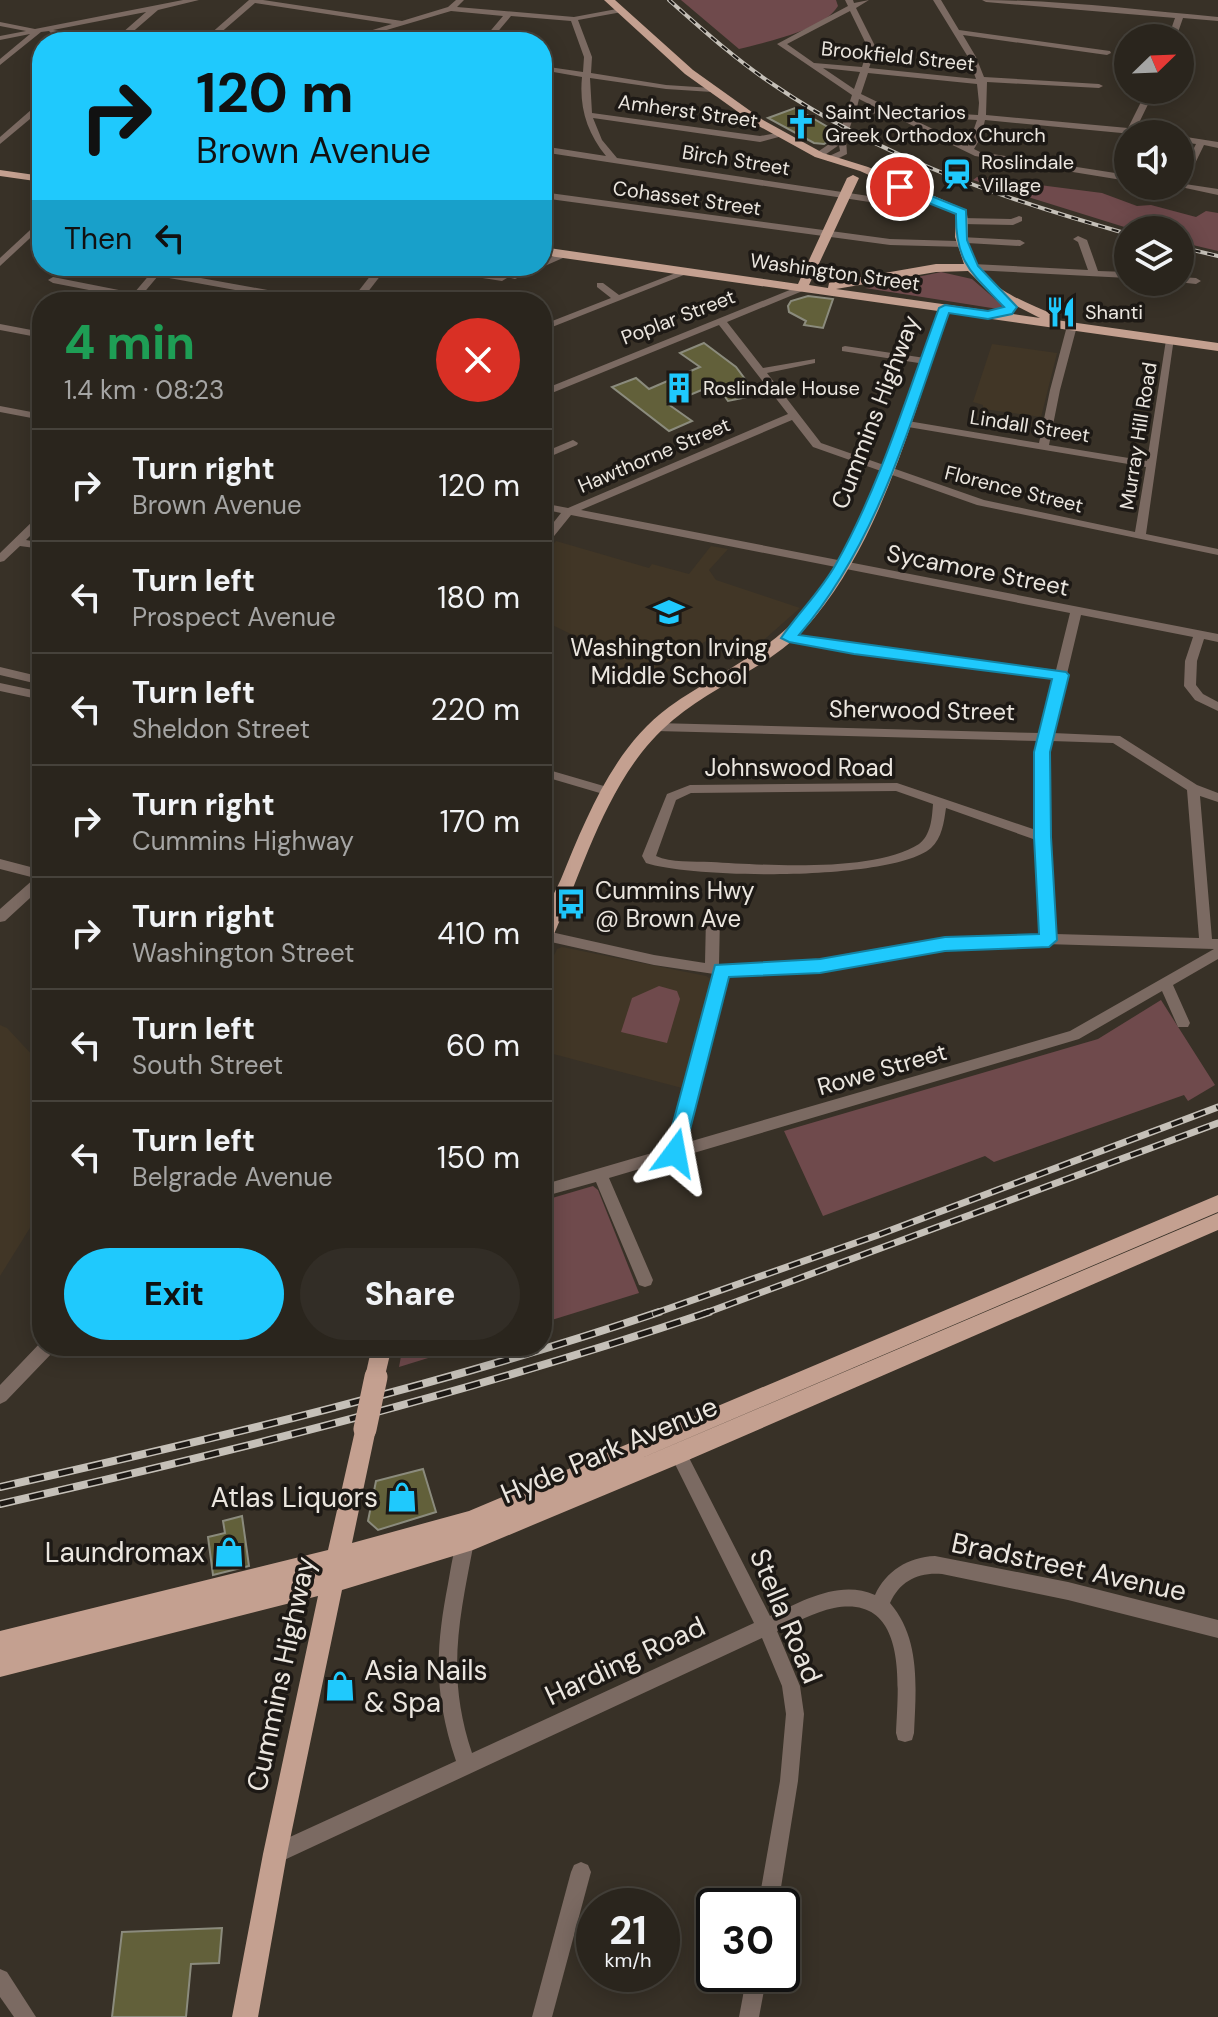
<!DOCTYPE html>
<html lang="en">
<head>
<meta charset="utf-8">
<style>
  :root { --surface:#2a251d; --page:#322d26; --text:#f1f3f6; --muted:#a5a5a4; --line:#46423b; --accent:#1fc9fd }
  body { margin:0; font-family:"DM Sans",sans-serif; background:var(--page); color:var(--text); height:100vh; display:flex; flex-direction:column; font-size:30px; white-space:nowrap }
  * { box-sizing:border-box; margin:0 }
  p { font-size:26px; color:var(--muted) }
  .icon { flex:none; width:44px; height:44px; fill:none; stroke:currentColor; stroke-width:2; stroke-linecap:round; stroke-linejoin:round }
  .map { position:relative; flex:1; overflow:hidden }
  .drawer { position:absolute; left:32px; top:292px; width:520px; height:1064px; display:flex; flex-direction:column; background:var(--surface); border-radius:32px; box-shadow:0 4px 20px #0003,0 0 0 2px var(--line) }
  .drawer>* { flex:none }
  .guide { position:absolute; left:32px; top:32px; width:520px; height:244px; border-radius:32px; box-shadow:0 4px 20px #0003,0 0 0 2px var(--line); background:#1fc9fd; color:#111; overflow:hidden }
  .needle { width:52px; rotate:67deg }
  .tools { position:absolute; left:1114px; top:24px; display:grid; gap:16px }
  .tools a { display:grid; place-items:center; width:80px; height:80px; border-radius:50%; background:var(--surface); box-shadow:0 4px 20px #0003,0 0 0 2px var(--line); font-size:40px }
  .speed { position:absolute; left:576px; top:1888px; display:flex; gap:16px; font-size:40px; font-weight:700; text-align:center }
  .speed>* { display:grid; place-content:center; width:104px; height:104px; border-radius:50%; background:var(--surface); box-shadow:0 4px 20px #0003,0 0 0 2px var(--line); line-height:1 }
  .speed small { font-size:20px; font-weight:400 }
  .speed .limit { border:4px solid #111; border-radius:12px; background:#fff; color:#111 }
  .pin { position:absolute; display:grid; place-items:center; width:68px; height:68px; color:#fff; margin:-34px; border:4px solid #fff; border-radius:50%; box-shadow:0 2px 8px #0007 }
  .me { position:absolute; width:88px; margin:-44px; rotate:13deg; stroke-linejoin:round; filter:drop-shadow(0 0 6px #0008) }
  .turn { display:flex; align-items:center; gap:28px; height:168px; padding:0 32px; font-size:36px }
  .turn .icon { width:104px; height:104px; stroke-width:2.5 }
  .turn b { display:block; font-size:56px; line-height:68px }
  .then { display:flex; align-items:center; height:76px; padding:0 32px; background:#0003; gap:16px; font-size:30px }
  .round { display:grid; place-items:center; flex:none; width:84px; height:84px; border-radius:42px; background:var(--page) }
  .summary { display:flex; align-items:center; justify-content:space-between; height:136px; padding:0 32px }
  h1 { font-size:48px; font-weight:800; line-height:60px; color:#1e9e55 }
  .button { display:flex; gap:16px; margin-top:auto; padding:16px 32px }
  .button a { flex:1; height:92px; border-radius:48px; background:var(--accent); color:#111; font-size:32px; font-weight:800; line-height:92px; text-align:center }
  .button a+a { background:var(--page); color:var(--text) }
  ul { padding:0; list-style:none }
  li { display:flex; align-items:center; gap:24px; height:112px; padding:0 32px; border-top:2px solid var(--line) }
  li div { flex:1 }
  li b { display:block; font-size:30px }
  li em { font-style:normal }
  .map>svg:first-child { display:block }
</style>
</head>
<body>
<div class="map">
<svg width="1218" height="2017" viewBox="0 0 1218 2017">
  <rect width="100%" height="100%" fill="#383127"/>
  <g fill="#413626">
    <polygon points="992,344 1057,353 1041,417 983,409 983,405 973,402"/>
    <polygon points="556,541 649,568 652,564 689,574 711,546 728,549 709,570 716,580 800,608 749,653 708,640 654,669 662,673 646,681 610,668 618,657 542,620 542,558"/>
    <polygon points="562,947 706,976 712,980 682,1088 542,1051 542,981 557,949"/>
    <polygon points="0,1025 7,1028 34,1057 41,1117 33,1223 0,1276"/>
  </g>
  <g fill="#6f4a4c">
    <path d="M681 0H836L838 6C824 30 766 42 739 49Z"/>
    <polygon points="977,177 1102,193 1137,206 1151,205 1196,217 1206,211 1218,213 1218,251 1180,242 1180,230 1134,230 973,180"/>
    <polygon points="941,272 972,279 1003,306 998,309 865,288"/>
    <polygon points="659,986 677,991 680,999 667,1043 621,1032 632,998"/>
    <polygon points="1161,1000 1215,1085 1188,1101 1184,1095 994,1162 985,1156 823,1216 784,1131 1098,1039"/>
    <polygon points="593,1186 598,1190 639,1293 542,1323 542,1201"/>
    <polygon points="403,1346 467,1346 399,1367"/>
  </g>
  <g fill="#62603a" stroke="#8b8b7d" stroke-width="2">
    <polygon points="795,108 833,130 830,140 824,144 814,143 768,118"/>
    <polygon points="808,296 833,299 823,328 804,325 806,321 789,312 788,306 791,301"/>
    <polygon points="704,343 736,367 757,395 728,401 716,384 668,404 692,421 669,431 612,387 636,378 649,389 700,367 680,353"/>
    <polygon points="423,1469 436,1512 378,1530 368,1521 376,1481"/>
    <polygon points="242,1516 249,1566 213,1575 208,1537 225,1533 223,1521"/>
    <polygon points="222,1928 219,1963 191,1964 186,2017 112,2017 122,1932"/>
  </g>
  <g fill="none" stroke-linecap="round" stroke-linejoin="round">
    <g fill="#7b6a62" fill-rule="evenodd">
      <path d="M183 0H199L158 10 121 42H99L52 34 49 31 41 32 0 65V59L30 34 0 40V36L26 31 0 26V22L35 29ZM146 12 114 40 53 30Z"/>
      <path d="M249 0H263L402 21 448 7 456 0H464L457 7 574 17 622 8V12L578 20 592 57 591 73 666 85 712 88 716 90 712 92 666 89 590 78 592 113 760 136 782 132 786 135 760 142 593 118 602 140 617 158 902 201H913L923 193 927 196 918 205 902 207 542 152V146L606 156C587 133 579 107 582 77L542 70V66L583 72 584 57 571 21 511 16 489 42H481L503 16 451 11 346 42H334L392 24 255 3 218 35 257 42 214 39 210 42H201Z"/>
      <path d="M845 0H853L854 3 869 0 856 8 876 48 869 68 976 79 968 57 933 0H941L959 30 1110 51 1111 53 1107 55 963 35 976 57 984 77 1099 84 1103 86 1099 88 987 82 986 115 1128 128 1147 90H1155L1136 129 1154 134H1132L985 120 981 137 974 149 980 152 1128 175V181L975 156 891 115 855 112 846 139 847 154 833 161H827V157L840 151 839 145 822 157H816V153L838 138 852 95 777 44 848 6ZM850 11 868 48 862 67 814 63 787 44ZM823 68 860 72 854 89ZM868 73 977 84 979 103 978 115 894 110 861 94ZM859 99 879 109 857 107ZM906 116 977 120 968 146Z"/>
      <path d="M982 0C1061 0 1140 10 1218 17V21L1183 18 1176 38H1168L1175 18 986 2Z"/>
      <polygon points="39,103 42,103 42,109 0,144 0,137"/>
      <polygon points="1180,136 1218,142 1218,148 1204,145 1185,184 1218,189 1218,195 1176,186 1180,186 1180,176 1196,144 1180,142"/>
      <polygon points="542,192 890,239 957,241 961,237 1020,240 1025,243 1020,246 967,243 963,247 890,245 542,198"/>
      <polygon points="1019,216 1022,217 1022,221 1013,225 962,224 958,221 962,218 1011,219"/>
      <polygon points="42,219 42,227 0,266 0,258"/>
      <polygon points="1078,236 1087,240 1098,271 1128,272 1128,278 973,270 968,267 973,264 1088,270 1078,242 1073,239"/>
      <polygon points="564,252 572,254 515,279 507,277 530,266 542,266 542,261"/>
      <polygon points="157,266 167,266 162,271 317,299 322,302 301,302 158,276 136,302 126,302 130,298 53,283 48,280 53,277 134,293"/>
      <polygon points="378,266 388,266 360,302 350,302"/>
      <polygon points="419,266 442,266 502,275 507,278 502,281 424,269"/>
      <polygon points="686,269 694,271 542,331 542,325 611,298 597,287 597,283 603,283 619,295"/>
      <polygon points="1180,277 1196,278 1201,281 1196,284 1177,282 1180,282"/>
      <path d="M802 285 805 286V290L727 322 763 368 815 359V363L767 373 821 443 984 500 1135 532 1146 467 902 426 897 423 902 420 1039 443 1050 390 1067 326 1072 323 1077 326 1060 390 1049 445 1147 461 1166 340 1174 338 1146 534 1218 549V555L977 505 813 447 792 420 581 510 1218 634V642L1204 639 1197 661 1196 685 1203 694 1218 702V711L1195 700 1184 686 1185 661 1193 637 1081 615 1053 733 1120 736 1197 785 1218 793V802L1200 796 1212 939H1218V959L1173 985 1190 1023 1188 1027H1178L1162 991 1079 1039 609 1178 653 1280 651 1285 645 1287 639 1285 637 1280 596 1182 542 1197V1185L669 1148 714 974 654 965 542 940V930L654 955 705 963 706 917 713 912 720 917 719 965C787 969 852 952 920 942 960 936 1001 934 1042 934L1036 840 946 808C944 822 942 838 931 848 892 881 695 879 646 863L642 856 667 794 690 785 897 783 1036 830V752L1038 741 656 731 650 727 656 723 1040 733 1054 678 854 653 789 642 783 638 789 634 854 645 1056 670 1070 613 571 515 546 546 542 547V537L561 513 542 509V503L568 508 788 414 719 325 542 397V390ZM1051 741 1113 743 1187 790 1199 938 1055 934 1048 837V752ZM896 791 933 804C932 818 931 835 919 844 874 873 764 865 711 862 693 861 671 863 656 856L676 800 691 793ZM1045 944 1214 949 1070 1031 685 1143 727 975 805 972 944 949Z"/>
      <polygon points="0,324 42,332 42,338 0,330"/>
      <polygon points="845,346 925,358 930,361 925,364 842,351 842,347"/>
      <polygon points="0,406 42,414 42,420 0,412"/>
      <polygon points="573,440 578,443 577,445 542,460 542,453"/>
      <polygon points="42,515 42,524 26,540 42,543 42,549 20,546 4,561 0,562 0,553 38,516"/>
      <polygon points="0,667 42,677 42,685 0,675"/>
      <polygon points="0,683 42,692 42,700 0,691"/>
      <polygon points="542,768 614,789 616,792 610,796 542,776"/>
      <polygon points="0,859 42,870 42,887 5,921 0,922 0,909 35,878 0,869"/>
      <polygon points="42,1341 42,1346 56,1346 54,1351 6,1401 0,1404 0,1385"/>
      <polygon points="186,1346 228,1346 226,1351 201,1358 188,1351"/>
      <path d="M678 1446 684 1448 770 1616C802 1601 840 1579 875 1595 886 1571 908 1557 935 1556L1068 1582 1218 1620V1638L1068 1600 942 1574C918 1572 900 1581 890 1603 921 1639 916 1688 914 1733L912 1740 905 1742 898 1740 896 1733C898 1687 909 1594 834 1608 814 1612 795 1623 777 1631L800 1686 804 1714 798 1781 778 1906H758L780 1781 786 1714 782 1686 762 1638 282 1861 275 1864 268 1861 265 1854 268 1847 456 1761C434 1695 435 1651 448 1584 451 1568 453 1551 459 1536L465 1534 471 1536 474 1542C459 1620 446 1675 472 1753L754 1623 670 1454 672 1448Z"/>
      <polygon points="581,1862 588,1865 591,1872 552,2017 532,2017 571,1872 574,1865"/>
      <polygon points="0,1969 7,1972 36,2017 14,2017 0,1997"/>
      <polygon points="747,1974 767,1974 759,2017 739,2017"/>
    </g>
    <g fill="#c4a090" fill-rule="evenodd">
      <path d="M604 0H615L693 70 763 120 823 153 868 167 966 210C970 223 965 239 971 253 983 287 1024 302 1055 315L1056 320 1218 343V351L949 313C912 415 885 531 815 617 774 668 720 680 673 720 608 774 585 866 551 941L542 948C542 940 541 931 542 923 544 909 555 893 561 879 586 818 614 747 669 707 719 671 776 651 813 599 874 513 901 408 938 311L542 255V247L798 284 847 178 853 175 859 178 809 285 828 288 829 283 833 282 936 264H964L955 237 956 214 860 171 815 157 755 124 685 74ZM968 271 989 292 1040 318 836 289 936 272Z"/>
      <polygon points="0,170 42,176 42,182 0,176"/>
      <polygon points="1218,1195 1218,1212 630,1463 1218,1213 1218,1230 686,1461 473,1550 342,1590 287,1854 258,2017 232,2017 263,1854 318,1596 0,1677 0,1631 328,1550 357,1422 365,1419 373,1422 376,1429 352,1543 469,1511"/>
      <polygon points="372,1346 392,1346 383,1384 376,1387 369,1384 365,1377"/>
    </g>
    <g stroke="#c5c0b8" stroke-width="4">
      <g id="rail-far2">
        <path d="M669 0C703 30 736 60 774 85 881 158 1004 199 1128 234"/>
        <polyline points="1180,247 1218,256"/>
      </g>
    </g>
    <g stroke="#c5c0b8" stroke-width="7">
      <g id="rail-far1">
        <polyline points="653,1314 878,1235 1218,1107"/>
        <polyline points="703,1314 1218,1123"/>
      </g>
    </g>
    <g stroke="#c5c0b8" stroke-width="8">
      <g id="rail">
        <path d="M0 1487C222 1437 443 1385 659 1312"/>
        <path d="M0 1504C239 1450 476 1391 709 1312"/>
      </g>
    </g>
    <use href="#rail-far2" stroke="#1d1915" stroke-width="2" stroke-dasharray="7" stroke-linecap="butt"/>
    <use href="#rail-far1" stroke="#1d1915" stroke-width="4" stroke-dasharray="12" stroke-linecap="butt"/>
    <use href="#rail" stroke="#1d1915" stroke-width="5" stroke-dasharray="15" stroke-linecap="butt"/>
    <polyline stroke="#c4a090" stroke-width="23" points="365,1429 376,1377"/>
  </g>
  <path fill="#1fc9fd" stroke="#1483a4" stroke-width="2" d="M896 185H904L966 210 967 240 978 266 1017 307 1012 314 988 319 949 313C909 425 878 543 799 635L1066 672 1069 675 1050 752 1051 837 1057 940 1049 947 945 951 820 973 729 977 684 1153 681 1158H668L665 1153 715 965 820 959 945 937 1039 934 1034 837V752L1052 679 854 654 789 642 781 638C799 612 821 591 836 564 881 484 907 394 939 308L945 305 988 311 1004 307C973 274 955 263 956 214L896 190Z"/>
  <defs>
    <g id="church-bare" transform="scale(2.4)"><path d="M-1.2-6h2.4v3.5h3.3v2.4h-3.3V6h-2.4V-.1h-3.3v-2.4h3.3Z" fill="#1fc9fd" stroke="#1d1915" stroke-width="2.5" paint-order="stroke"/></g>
    <g id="station-bare" transform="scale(2.4)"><path d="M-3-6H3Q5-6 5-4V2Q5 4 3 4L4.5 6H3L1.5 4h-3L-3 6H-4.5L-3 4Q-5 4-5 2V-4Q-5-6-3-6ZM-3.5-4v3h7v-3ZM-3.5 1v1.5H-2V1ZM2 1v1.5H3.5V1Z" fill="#1fc9fd" stroke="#1d1915" stroke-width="2.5" paint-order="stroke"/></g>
    <g id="restaurant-bare" transform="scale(2.4)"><path d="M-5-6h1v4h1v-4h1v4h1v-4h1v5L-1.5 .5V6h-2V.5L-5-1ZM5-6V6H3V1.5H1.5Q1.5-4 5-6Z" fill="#1fc9fd" stroke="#1d1915" stroke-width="2.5" paint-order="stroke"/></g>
    <g id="building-bare" transform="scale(2.4)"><path d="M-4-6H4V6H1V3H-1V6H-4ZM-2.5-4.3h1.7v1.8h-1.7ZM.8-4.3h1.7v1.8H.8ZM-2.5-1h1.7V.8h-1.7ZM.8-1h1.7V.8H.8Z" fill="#1fc9fd" stroke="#1d1915" stroke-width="2.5" paint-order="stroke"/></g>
    <g id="school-bare" transform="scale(2.4)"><path d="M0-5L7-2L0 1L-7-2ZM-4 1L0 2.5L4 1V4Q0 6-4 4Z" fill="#1fc9fd" stroke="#1d1915" stroke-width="2.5" paint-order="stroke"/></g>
    <g id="bus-bare" transform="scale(2.4)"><path d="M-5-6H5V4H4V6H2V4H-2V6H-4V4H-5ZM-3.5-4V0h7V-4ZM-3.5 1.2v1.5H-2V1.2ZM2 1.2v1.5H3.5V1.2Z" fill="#1fc9fd" stroke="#1d1915" stroke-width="2.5" paint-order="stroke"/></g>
    <g id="shop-bare" transform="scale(2.4)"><path d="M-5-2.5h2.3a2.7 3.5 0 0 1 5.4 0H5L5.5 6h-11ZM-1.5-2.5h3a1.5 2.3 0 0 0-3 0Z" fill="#1fc9fd" stroke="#1d1915" stroke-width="2.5" paint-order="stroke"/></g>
  </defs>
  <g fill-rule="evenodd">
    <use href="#church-bare" x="801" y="124"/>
    <use href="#station-bare" x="957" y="174"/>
    <use href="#restaurant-bare" x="1061" y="312"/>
    <use href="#building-bare" x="679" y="388"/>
    <use href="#school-bare" x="669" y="612"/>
    <use href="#bus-bare" x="571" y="904"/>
    <use href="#shop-bare" x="402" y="1497"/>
    <use href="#shop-bare" x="229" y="1552"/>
    <use href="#shop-bare" x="340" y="1686"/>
  </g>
  <g text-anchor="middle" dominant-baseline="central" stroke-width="7" stroke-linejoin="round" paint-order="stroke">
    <g font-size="20" fill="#ebe6df" stroke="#1d1915">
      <text transform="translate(898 56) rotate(6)">Brookfield Street</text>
      <text transform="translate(688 111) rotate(8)">Amherst Street</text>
      <text transform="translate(736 160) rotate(9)">Birch Street</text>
      <text transform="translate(687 198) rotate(8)">Cohasset Street</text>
      <text transform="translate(835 272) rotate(8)">Washington Street</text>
      <text transform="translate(678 317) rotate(-21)">Poplar Street</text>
      <text transform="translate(1030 426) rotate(9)">Lindall Street</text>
      <text transform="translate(1138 436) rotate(-81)">Murray Hill Road</text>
      <text transform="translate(654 455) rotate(-23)">Hawthorne Street</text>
      <text transform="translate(1014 489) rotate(14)">Florence Street</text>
    </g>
    <g font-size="20" fill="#ebe6df" stroke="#1d1915" text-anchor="start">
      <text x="825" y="112">Saint Nectarios<tspan x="825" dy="23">Greek Orthodox Church</tspan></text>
      <text x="981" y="162">Roslindale<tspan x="981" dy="23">Village</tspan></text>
      <text x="1085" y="312">Shanti</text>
      <text x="703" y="388">Roslindale House</text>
    </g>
    <g font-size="24" fill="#ebe6df" stroke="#1d1915">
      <text transform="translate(875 412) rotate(-69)">Cummins Highway</text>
      <text transform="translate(978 570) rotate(11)">Sycamore Street</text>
      <text transform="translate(922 710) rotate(1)">Sherwood Street</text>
      <text x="799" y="767">Johnswood Road</text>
      <text transform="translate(882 1069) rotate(-16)">Rowe Street</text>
    </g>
    <g font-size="24" fill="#ebe6df" stroke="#1d1915">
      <text x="669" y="647">Washington Irving<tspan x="669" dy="28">Middle School</tspan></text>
      <text x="595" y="890" text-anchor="start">Cummins Hwy<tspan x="595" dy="28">@ Brown Ave</tspan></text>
    </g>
    <g font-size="28" fill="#ebe6df" stroke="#1d1915">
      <text transform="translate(609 1450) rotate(-23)">Hyde Park Avenue</text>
      <text transform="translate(1069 1567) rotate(12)">Bradstreet Avenue</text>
      <text transform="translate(786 1616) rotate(67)">Stella Road</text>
      <text transform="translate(625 1661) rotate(-25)">Harding Road</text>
      <text transform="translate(281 1674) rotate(-78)">Cummins Highway</text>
    </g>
    <g font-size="28" fill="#ebe6df" stroke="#1d1915" text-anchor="end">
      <text x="378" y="1497">Atlas Liquors</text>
      <text x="205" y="1552">Laundromax</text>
      <text x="364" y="1670" text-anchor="start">Asia Nails<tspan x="364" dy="32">&amp; Spa</tspan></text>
    </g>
  </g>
</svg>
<div class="tools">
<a><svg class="needle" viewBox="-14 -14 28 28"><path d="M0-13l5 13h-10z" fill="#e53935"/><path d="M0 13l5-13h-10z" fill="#a5a5a4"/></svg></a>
<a><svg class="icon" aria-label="sound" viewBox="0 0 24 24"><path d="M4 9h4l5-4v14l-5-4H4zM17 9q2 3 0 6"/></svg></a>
<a><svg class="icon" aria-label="layers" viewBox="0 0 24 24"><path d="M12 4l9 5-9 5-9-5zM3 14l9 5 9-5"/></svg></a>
</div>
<div class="speed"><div>21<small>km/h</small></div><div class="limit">30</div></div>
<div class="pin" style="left:900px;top:187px;background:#d93025"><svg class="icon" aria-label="arrive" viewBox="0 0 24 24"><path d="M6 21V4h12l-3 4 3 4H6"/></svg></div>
<svg class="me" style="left:675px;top:1153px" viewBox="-20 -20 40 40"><path d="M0-17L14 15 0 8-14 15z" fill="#1fc9fd" stroke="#fff" stroke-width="4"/></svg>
<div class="guide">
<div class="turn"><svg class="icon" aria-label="right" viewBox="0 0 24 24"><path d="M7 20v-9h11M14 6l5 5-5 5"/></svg><div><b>120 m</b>Brown Avenue</div></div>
<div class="then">Then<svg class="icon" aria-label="left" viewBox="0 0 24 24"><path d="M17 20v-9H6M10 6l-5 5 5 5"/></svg></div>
</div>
<section class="drawer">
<div class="summary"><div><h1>4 min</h1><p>1.4 km · 08:23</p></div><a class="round" style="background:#d93025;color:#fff"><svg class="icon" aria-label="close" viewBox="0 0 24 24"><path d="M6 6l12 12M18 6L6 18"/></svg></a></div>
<ul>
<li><svg class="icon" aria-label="right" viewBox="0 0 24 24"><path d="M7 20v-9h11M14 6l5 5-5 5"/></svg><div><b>Turn right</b><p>Brown Avenue</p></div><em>120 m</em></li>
<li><svg class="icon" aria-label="left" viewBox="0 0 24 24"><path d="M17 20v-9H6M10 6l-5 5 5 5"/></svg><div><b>Turn left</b><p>Prospect Avenue</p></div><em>180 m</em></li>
<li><svg class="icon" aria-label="left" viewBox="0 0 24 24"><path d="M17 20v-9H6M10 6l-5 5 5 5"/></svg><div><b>Turn left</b><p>Sheldon Street</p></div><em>220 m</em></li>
<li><svg class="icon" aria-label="right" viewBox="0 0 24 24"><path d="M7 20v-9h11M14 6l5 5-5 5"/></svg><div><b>Turn right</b><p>Cummins Highway</p></div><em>170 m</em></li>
<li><svg class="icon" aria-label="right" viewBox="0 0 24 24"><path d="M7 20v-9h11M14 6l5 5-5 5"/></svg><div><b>Turn right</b><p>Washington Street</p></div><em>410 m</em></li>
<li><svg class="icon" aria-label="left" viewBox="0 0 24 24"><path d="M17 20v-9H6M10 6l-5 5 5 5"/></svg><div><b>Turn left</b><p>South Street</p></div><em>60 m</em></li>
<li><svg class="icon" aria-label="left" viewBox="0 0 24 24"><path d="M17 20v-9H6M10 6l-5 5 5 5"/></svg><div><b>Turn left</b><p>Belgrade Avenue</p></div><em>150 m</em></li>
</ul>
<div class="button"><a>Exit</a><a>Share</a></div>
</section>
</div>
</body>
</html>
